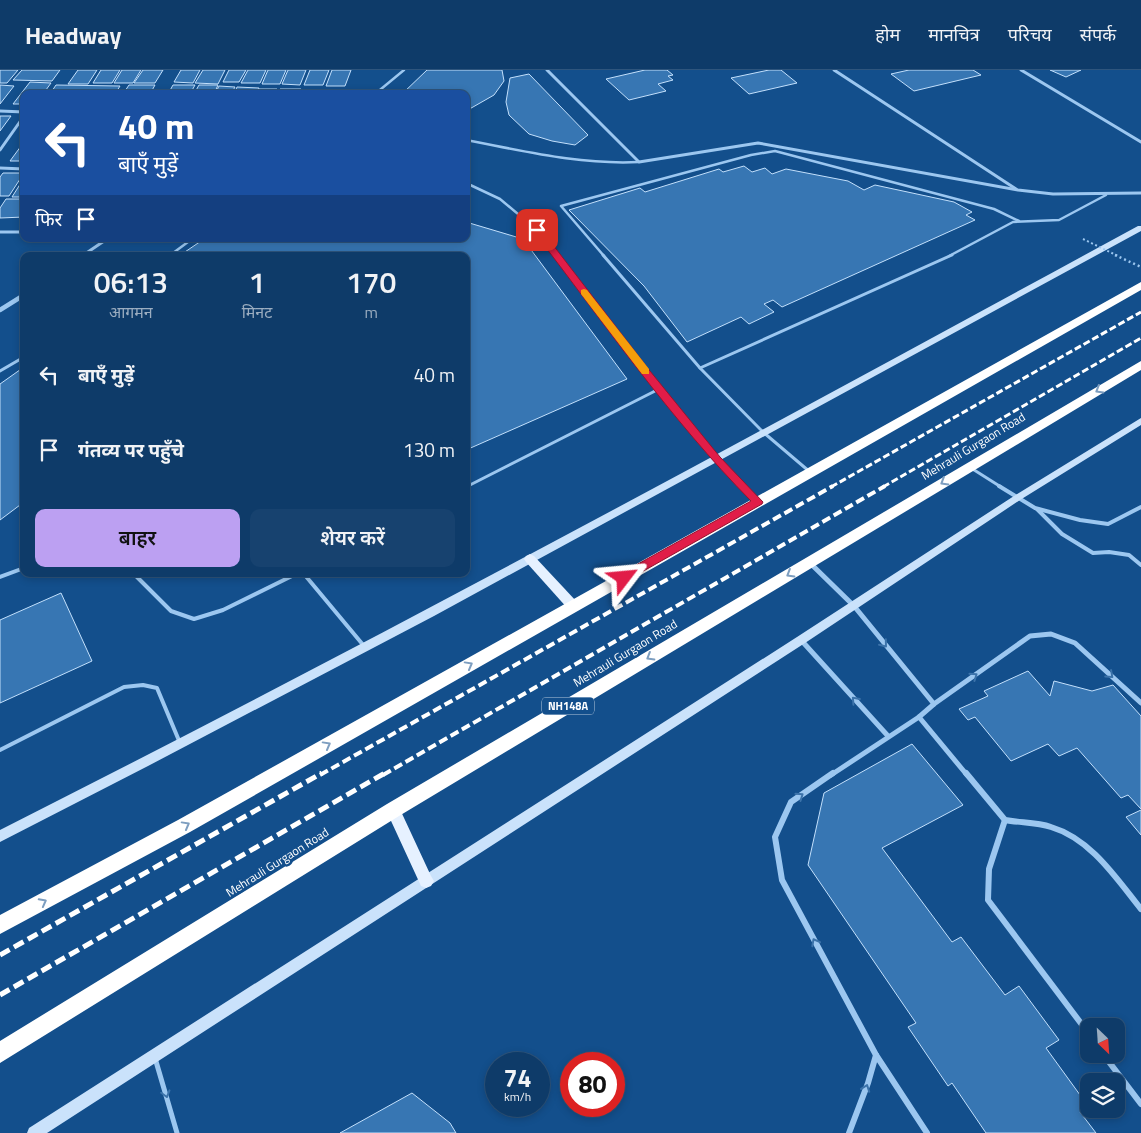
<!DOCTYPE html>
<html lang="hi">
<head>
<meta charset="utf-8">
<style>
  :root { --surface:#0e3b69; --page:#17426f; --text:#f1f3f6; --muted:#9badc0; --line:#2e557d; --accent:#bca0f2 }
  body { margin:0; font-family:"Titillium Web","Noto Sans Devanagari",sans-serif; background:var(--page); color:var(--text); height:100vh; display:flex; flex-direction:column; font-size:19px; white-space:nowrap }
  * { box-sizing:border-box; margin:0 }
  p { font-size:16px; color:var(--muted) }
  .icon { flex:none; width:28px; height:28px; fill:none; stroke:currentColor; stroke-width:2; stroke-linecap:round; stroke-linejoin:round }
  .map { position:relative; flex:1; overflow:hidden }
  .sheet { position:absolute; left:20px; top:182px; width:450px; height:325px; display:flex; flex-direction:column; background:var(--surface); border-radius:10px; box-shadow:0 2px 8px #0003,0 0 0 1px var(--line) }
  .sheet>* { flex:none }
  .guide { position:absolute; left:20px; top:20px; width:450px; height:152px; border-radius:10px; box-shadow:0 2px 8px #0003,0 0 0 1px var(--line); background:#1a4fa0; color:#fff; overflow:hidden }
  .needle { width:32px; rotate:155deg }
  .buttons { position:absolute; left:1080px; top:948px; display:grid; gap:10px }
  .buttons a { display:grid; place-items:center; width:45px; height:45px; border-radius:10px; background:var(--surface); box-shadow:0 2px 8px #0003,0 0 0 1px var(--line); font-size:25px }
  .speed { position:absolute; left:485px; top:982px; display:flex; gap:10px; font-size:25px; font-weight:700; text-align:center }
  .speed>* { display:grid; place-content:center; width:65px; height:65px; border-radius:50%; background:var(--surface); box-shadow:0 2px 8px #0003,0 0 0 1px var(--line); line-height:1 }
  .speed small { font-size:12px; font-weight:400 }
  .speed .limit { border:8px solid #d22; background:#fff; color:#111 }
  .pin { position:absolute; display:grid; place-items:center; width:42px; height:42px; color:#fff; margin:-21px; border-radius:10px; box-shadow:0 2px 8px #0006 }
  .me { position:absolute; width:55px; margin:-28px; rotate:61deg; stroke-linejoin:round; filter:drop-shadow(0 0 4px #0008) }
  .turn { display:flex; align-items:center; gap:18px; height:105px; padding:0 15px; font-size:22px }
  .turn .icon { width:65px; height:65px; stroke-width:2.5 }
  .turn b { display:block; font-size:35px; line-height:42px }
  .then { display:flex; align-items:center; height:48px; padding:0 15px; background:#0003; gap:10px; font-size:19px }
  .eta { display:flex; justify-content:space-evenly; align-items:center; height:85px; text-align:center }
  .eta b { font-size:30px; font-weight:600; line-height:35px }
  .primary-button { display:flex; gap:10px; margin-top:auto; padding:10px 15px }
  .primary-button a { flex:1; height:58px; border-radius:10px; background:var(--accent); color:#111; font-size:20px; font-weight:600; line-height:58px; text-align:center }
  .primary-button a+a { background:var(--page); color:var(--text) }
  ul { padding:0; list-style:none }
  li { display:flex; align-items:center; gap:15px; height:75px; padding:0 15px }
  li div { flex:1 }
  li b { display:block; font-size:19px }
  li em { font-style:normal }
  header { display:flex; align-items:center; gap:30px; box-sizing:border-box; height:70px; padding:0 25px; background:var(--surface); border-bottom:1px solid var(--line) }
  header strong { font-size:24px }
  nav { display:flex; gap:28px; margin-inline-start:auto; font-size:18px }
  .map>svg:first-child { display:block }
</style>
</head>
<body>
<header>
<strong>Headway</strong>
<nav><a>होम</a><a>मानचित्र</a><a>परिचय</a><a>संपर्क</a></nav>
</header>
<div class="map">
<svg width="1141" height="1063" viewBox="0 0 1141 1063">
  <rect width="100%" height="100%" fill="#134f8c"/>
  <g fill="#3776b3" stroke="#c3e0fc">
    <polygon points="0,0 18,0 7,13 0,13"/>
    <polygon points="22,0 60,0 52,11 13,10"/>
    <polygon points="78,0 97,0 88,14 68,14"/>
    <polygon points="101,0 120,0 112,13 93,13"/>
    <polygon points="122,0 141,0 133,13 114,13"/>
    <polygon points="143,0 163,0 155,13 134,13"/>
    <polygon points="181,0 200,0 193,13 174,12"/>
    <polygon points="203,0 225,0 218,14 195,13"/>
    <polygon points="229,0 246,0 239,12 223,12"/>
    <polygon points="248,0 266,0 260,13 241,13"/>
    <polygon points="268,0 286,0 280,14 262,14"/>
    <polygon points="288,0 306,0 300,15 282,14"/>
    <polygon points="310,0 329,0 323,15 304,15"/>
    <polygon points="332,0 351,0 345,16 326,16"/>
    <polygon points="427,0 502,0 504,11 494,25 466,41 466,24 402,24"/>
    <polygon points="645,0 667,0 673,5 668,6 673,10 658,14 666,21 629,30 606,9"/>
    <polygon points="769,0 781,0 797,13 749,24 731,8"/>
    <polygon points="909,0 973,0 981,5 914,21 891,4"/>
    <polygon points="1050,0 1081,0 1066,7"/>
    <polygon points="529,4 588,65 575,75 552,71 529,64 509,45 506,32 510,8"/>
    <polygon points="30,12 51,13 43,24 24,24 24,34 13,34"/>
    <polygon points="0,15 14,16 0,34"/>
    <polygon points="56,15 120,16 115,24 50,24"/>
    <polygon points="129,15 155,15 150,24 123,24"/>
    <polygon points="173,15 195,15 190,24 168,24"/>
    <polygon points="199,15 218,15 214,24 194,24"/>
    <polygon points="219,16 235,17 231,24 215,24"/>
    <polygon points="237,17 259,18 256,24 234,24"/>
    <polygon points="259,19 277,19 275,24 257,24"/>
    <polygon points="280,19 301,19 299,24 278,24"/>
    <polygon points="0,46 11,46 0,61"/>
    <polygon points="24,72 24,91 10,91"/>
    <polygon points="744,96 752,102 765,98 772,104 786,99 848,111 864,120 875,115 954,132 972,142 966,145 975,150 782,237 773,230 764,234 774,242 749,254 741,247 687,272 644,216 569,140 640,118 645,122 719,99 723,102"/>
    <polygon points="3,103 24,103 9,126 0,126 0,107"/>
    <polygon points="24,108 24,127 12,127"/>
    <polygon points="6,129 24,129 24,147 0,148 0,138"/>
    <polygon points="466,152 523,169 627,309 466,380 466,186 179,186 204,169 466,169"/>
    <polygon points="24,297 24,432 0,450 0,314"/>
    <polygon points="61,523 92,591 0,633 0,550"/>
    <polygon points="1028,601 1050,626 1054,611 1092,621 1113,615 1141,646 1141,739 1128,725 1121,728 1077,678 1059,686 1048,674 1011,691 975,647 968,650 959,639 988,626 984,621"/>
    <polygon points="912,674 963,735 882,778 952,872 961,867 1005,925 1019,916 1059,970 1046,978 1088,1036 1080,1042 1096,1063 986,1063 952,1013 948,1016 908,957 916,953 808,795 824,723"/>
    <polygon points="1141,740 1141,765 1126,747"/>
    <polygon points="412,1023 450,1053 456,1063 340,1063"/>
  </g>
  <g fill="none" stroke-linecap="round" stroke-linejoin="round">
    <g stroke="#9cc7f0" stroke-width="2.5">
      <polyline points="375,24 404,0"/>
      <path d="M466 70C524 81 580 95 639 92"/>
      <polyline points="466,113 500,129 537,160 557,186"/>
      <polyline points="169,186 192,169"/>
      <polyline points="604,186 561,136 751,85 775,81 994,139 1019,151"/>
      <polyline points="949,186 1013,152 1059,150 1106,125"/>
    </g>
    <g stroke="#9cc7f0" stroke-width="3">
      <polyline points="556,185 716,389 743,417"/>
      <polyline points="603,185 700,298 763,362 810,402"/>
      <polyline points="169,186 171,185"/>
      <polyline points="700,298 952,185"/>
      <polyline points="0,301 24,287"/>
      <polyline points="971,398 1001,417"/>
      <polyline points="466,417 659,319"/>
    </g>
    <g stroke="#9cc7f0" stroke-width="4">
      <polyline points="742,416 756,430"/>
      <polyline points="999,416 1035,438 1080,450 1108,454 1141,437"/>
      <polyline points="466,417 469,416"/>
      <polyline points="1037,439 1062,464 1093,483 1109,482 1129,485 1141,495"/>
      <polyline points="134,504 171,541 194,549 223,540 296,504"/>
      <polyline points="304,504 364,576"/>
      <polyline points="0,507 24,498"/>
      <polyline points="0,680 124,617 143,615 157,618 180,673"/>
    </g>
    <polyline stroke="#9cc7f0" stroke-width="5" points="155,988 177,1063"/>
    <g stroke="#9cc7f0" stroke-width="3">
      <polyline points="547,0 639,92 758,73 1018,120 1053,124 1141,123"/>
      <polyline points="834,0 1016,119"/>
      <polyline points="1021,0 1141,72"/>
      <polyline points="0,41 24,42"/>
      <polyline points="0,80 24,46"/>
      <polyline points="0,98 24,99"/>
      <polyline points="0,162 24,162"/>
      <polyline points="82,186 107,169"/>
    </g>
    <g stroke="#9cc7f0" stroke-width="4.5">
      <polyline points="82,186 84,185"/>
      <polyline points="0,240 24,225"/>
    </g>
    <g stroke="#9cc7f0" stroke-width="5">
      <polyline points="810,493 854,536 934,634"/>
      <polyline points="801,570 888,666"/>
      <polyline points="919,647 967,705"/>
      <polyline points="831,705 919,647 934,634 1030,566 1051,564 1075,573 1141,633"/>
    </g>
    <g stroke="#9cc7f0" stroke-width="6">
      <polyline points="833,703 791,732 775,767 782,810 876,985 868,1013 849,1063"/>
      <path d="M966 703 1005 750C1020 753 1036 752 1051 757 1091 769 1116 808 1141 839"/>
      <polyline points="1005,750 989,799 988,830 1089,964"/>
      <polyline points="1103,984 1141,1034"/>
      <polyline points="876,985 927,1063"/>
    </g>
    <g fill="#cae2fb" fill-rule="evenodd">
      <path d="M1138 156H1141V161L434 546 148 696 0 772V760C384 566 761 361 1138 156Z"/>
      <polygon points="1141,348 1141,355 1020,430 805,573 47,1063 27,1063 29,1058 797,567 1014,426"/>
    </g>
    <g fill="#e6f1ff" fill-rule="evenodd">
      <polygon points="530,484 534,486 577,532 579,536 577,540 569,540 526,492 524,489 526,486"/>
      <polygon points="393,733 398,735 431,806 434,811 431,816 426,818 421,816 386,740 388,735"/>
    </g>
    <g fill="#fff" fill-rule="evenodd">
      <polygon points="1141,212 1141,220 190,762 0,864 0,845 178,750"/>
      <polygon points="1141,291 1141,300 399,746 0,993 0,971 387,734"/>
    </g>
    <g stroke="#fff" stroke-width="3" stroke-dasharray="7 3" stroke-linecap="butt">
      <polyline points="831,417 1141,242"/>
      <polyline points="883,417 1141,268"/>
    </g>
    <g stroke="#fff" stroke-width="4" stroke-dasharray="9 4" stroke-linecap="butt">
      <polyline points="320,705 833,416"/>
      <polyline points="383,705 885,416"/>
    </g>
    <g stroke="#fff" stroke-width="5" stroke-dasharray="11 5" stroke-linecap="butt">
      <polyline points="0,885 322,703"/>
      <polyline points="0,925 385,703"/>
    </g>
    <polyline stroke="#9cc7f0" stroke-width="2" stroke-dasharray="2 2.5" stroke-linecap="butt" points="1083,169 1118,186"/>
    <polyline stroke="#9cc7f0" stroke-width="2.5" stroke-dasharray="2 3" stroke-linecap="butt" points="1115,185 1141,197"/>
  </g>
  <defs><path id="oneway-chevron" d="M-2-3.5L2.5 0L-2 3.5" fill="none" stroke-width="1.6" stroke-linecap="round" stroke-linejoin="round" transform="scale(1.25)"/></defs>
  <g stroke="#7d9ec0">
    <use href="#oneway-chevron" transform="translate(1099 320) rotate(149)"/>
    <use href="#oneway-chevron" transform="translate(944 412) rotate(149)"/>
    <use href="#oneway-chevron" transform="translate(790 504) rotate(149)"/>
    <use href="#oneway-chevron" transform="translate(650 587) rotate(149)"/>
    <use href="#oneway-chevron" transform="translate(469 595) rotate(-29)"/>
    <use href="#oneway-chevron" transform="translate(327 675) rotate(-29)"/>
    <use href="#oneway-chevron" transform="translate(186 755) rotate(-29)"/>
    <use href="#oneway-chevron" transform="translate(43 832) rotate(-28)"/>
  </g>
  <g stroke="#3c73aa">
    <use href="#oneway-chevron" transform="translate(884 574) rotate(51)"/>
    <use href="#oneway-chevron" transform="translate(1110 605) rotate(42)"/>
    <use href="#oneway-chevron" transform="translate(974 606) rotate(-35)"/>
    <use href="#oneway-chevron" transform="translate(855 630) rotate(-132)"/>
    <use href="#oneway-chevron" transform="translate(800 726) rotate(-35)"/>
    <use href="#oneway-chevron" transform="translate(815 872) rotate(-118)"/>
    <use href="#oneway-chevron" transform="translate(866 1018) rotate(-70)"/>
    <use href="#oneway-chevron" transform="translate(166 1024) rotate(74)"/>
  </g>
  <path fill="#e11d48" stroke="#92132f" d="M534 158H540L650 301 720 387 763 432 762 434 624 512 620 511 618 508 620 504 751 431C670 349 604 253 534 162Z"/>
  <polygon fill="#f59e0b" points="584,219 587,220 649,299 649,304 642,304 581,224 581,220"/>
  <g text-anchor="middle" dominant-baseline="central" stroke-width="5" stroke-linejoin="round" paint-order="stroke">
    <rect fill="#134f8c" stroke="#b8cadc" stroke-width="1" x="542" y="627.5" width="52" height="17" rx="4"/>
    <g font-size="11" font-weight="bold" fill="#fff">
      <text x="568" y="636">NH148A</text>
    </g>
    <g font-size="12" fill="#fff" stroke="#134f8c">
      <text transform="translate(973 376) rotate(-31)">Mehrauli Gurgaon Road</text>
      <text transform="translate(625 583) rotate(-31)">Mehrauli Gurgaon Road</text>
      <text transform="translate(277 792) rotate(-32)">Mehrauli Gurgaon Road</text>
    </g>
  </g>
</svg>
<div class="buttons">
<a><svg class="needle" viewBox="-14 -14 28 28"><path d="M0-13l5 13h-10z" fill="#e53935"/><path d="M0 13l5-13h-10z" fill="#9badc0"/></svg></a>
<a><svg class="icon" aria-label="layers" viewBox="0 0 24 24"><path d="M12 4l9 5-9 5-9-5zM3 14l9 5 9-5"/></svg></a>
</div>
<div class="speed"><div>74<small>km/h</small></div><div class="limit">80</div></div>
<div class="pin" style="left:537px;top:160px;background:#d93025"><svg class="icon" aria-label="arrive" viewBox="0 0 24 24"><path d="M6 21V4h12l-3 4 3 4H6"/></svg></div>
<svg class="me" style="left:624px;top:508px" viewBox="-20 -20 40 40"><path d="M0-17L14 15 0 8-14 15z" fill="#e11d48" stroke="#fff" stroke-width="4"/></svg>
<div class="guide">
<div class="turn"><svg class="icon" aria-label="left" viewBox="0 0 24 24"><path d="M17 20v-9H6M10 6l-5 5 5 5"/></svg><div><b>40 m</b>बाएँ मुड़ें</div></div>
<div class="then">फिर<svg class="icon" aria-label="arrive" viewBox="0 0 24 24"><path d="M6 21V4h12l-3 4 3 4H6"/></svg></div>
</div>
<section class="sheet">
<div class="eta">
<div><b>06:13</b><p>आगमन</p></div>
<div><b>1</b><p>मिनट</p></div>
<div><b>170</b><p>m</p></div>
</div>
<ul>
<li><svg class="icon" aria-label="left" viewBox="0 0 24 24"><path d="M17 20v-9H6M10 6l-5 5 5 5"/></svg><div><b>बाएँ मुड़ें</b></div><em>40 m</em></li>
<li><svg class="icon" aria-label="arrive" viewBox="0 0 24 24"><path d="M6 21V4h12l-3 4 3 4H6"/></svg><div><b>गंतव्य पर पहुँचे</b></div><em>130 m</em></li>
</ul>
<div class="primary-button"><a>बाहर</a><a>शेयर करें</a></div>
</section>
</div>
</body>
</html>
